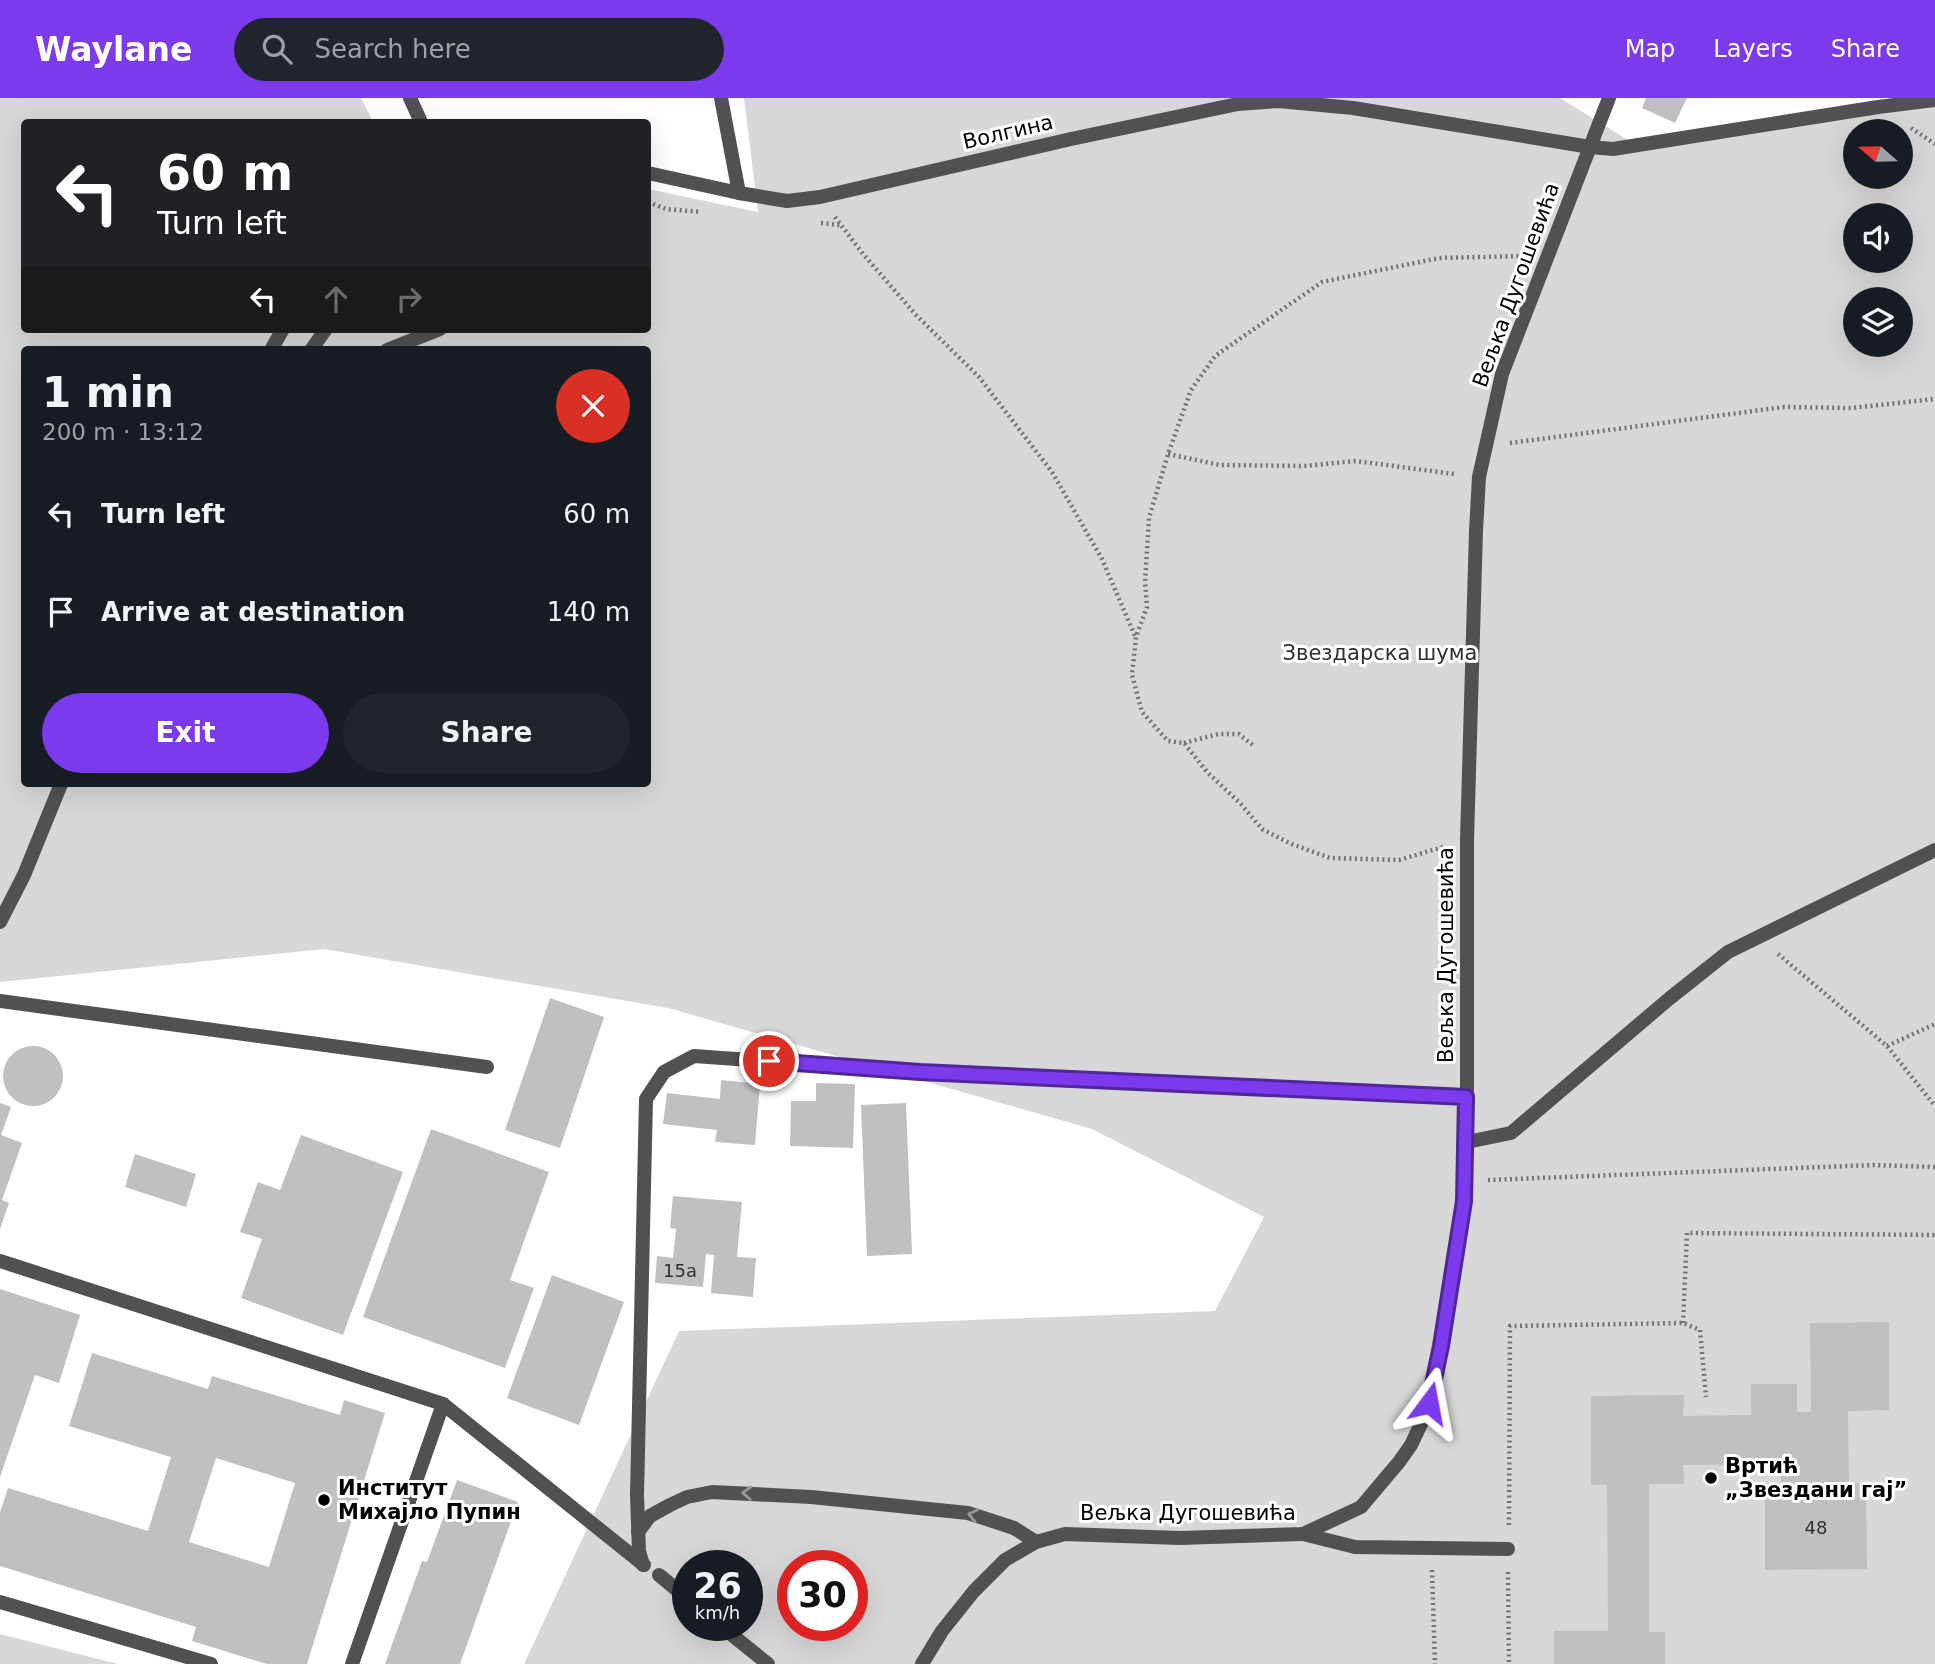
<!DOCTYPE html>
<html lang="en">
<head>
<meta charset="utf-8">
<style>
  :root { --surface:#171b24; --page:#20242c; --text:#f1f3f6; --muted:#9ea1a6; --accent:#7c3aed }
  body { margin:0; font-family:"DejaVu Sans",sans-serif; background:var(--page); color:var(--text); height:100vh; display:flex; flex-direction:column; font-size:26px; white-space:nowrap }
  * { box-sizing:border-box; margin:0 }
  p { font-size:23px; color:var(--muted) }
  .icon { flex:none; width:38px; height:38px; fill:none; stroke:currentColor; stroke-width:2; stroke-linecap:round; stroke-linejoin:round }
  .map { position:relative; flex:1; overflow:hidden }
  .drawer { position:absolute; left:21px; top:248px; width:630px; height:441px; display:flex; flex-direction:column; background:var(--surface); border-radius:7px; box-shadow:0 7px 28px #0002 }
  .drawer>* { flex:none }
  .hud { position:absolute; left:21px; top:21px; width:630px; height:214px; border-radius:7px; box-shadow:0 7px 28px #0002; background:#202124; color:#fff; overflow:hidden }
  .needle { width:46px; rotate:290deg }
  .buttons { position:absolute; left:1843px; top:21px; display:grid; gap:14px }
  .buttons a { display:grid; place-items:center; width:70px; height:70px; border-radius:50%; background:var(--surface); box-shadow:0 7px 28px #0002; font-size:35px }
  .speed { position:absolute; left:672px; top:1452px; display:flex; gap:14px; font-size:35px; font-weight:700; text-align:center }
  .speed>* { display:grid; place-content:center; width:91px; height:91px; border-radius:50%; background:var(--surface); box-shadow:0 7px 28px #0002; line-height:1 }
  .speed small { font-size:18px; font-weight:400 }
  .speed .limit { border:10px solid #d22; background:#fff; color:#111 }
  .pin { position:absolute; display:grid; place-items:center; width:60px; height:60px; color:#fff; margin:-30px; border:4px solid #fff; border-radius:50%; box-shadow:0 2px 7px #0007 }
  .me { position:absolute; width:77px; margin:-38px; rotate:13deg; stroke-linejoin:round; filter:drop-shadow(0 0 5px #0008) }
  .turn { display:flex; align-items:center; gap:24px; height:147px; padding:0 21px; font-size:32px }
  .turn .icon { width:91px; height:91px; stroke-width:2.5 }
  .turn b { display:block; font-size:49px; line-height:60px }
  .lanes { display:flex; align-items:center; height:66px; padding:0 21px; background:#0003; justify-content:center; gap:35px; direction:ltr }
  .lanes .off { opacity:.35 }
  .round { display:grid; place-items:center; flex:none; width:74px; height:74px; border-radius:37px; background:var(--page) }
  .head { display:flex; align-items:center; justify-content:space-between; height:119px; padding:0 21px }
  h1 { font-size:42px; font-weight:600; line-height:52px }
  .action { display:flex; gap:14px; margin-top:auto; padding:14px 21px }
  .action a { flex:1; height:80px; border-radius:42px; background:var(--accent); color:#fff; font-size:28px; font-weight:600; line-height:80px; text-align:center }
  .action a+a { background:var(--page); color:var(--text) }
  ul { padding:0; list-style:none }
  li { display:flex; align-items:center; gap:21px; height:98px; padding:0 21px }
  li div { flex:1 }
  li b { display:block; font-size:26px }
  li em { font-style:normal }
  header { display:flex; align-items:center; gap:42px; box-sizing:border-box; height:98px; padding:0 35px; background:var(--accent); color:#fff }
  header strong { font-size:33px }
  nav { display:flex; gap:38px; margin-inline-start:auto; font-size:24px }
  .search { width:490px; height:63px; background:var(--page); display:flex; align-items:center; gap:18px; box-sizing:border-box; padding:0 24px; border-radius:38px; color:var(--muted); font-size:26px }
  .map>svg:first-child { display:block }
</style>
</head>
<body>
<header>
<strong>Waylane</strong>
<div class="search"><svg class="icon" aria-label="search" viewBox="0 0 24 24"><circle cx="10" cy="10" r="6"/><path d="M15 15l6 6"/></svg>Search here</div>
<nav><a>Map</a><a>Layers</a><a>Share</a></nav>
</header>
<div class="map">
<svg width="1935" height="1566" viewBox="0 0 1935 1566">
  <rect width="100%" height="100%" fill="#fff"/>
  <g fill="#d8d8d8" fill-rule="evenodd">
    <path d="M0 0H361L373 24H24V231H648V91L758 114 744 0H1560L1636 47 1935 4V1566H524L679 1233 1215 1213 1264 1119 1092 1031 668 910 324 851 0 884ZM1855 33H1900V79H1855ZM1855 117H1900V163H1855ZM1855 201H1900V247H1855ZM24 252H648V686H24ZM688 1468H747V1528H688ZM793 1468H852V1528H793Z"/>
    <polygon points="0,1536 118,1566 0,1566"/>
  </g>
  <g fill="#c0c0c0" fill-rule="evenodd">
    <polygon points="1646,0 1687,0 1675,25 1642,10"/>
    <polygon points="550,900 604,919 560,1050 505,1032"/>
    <circle cx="33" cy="978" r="30"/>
    <polygon points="721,982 760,986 755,1047 715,1044 717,1032 663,1026 667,995 720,1001"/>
    <polygon points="816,985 855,986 853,1050 790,1048 791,1003 816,1003"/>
    <polygon points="0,1005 11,1009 1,1037 22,1045 2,1102 9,1105 0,1131"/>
    <polygon points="906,1005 912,1156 867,1158 861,1007"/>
    <polygon points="431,1031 549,1074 510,1182 534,1190 505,1270 363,1219"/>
    <polygon points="301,1037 403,1074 343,1237 241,1200 262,1141 240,1134 258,1084 280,1092"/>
    <polygon points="135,1056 196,1076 186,1109 125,1089"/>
    <polygon points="673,1098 742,1104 737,1159 756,1160 753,1199 711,1195 714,1157 706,1156 703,1189 655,1185 657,1158 673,1160 676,1131 670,1130"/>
    <polygon points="552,1177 624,1204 579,1327 507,1300"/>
    <polygon points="0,1191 80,1217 59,1285 35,1277 0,1379"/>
    <polygon points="1889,1224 1889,1312 1848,1313 1849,1385 1866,1385 1867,1471 1765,1472 1765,1385 1781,1385 1781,1366 1683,1367 1684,1386 1649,1386 1649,1534 1665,1534 1665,1566 1554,1566 1554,1533 1608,1533 1607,1387 1591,1387 1591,1298 1684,1297 1683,1318 1751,1317 1751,1286 1797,1286 1797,1314 1811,1314 1810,1225"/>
    <path d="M92 1255 208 1291 212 1278 340 1317 344 1302 385 1315 307 1566H267L192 1543 196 1529 0 1468V1414L8 1390 148 1433 171 1359 69 1328ZM216 1360 295 1385 269 1469 189 1444Z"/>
    <polygon points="457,1382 518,1404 460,1566 385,1566 422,1463 427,1464"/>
  </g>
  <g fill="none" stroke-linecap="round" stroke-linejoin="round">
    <g stroke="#737373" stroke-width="4.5" stroke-dasharray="2 3.5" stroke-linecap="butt">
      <polyline points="1911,30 1935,46"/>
      <polyline points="648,104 666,111 701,114"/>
      <polyline points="835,119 863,156 916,217 979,279 1052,374 1102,461 1135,538"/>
      <polyline points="821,125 840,127"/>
      <polyline points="1510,345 1784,309 1851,310 1935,301"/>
      <polyline points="1168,356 1220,367 1304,368 1356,363 1454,376"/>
      <polyline points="1184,645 1218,636 1239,636 1254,648"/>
      <polyline points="1443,749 1399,762 1330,760 1289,745 1262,731 1240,705 1207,674 1184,645 1168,643 1142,614 1132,577 1136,539 1147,509 1145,484 1149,420 1168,356 1191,292 1215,258 1322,184 1439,160 1522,158"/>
      <polyline points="1778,856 1887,948 1935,1008"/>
      <polyline points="1887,948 1935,926"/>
      <polyline points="1488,1082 1874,1067 1935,1069"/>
      <polyline points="1683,1225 1687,1135 1935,1137"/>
      <polyline points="1509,1427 1510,1228 1683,1225 1700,1232 1706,1299"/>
      <polyline points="1432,1472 1435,1566"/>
      <polyline points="1508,1474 1509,1566"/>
    </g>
    <g stroke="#515151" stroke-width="14">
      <polyline points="721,0 739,95"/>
      <polyline points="311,252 326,231"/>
      <polyline points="387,252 440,231"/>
      <polyline points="0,903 487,969"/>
      <polyline points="1467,1044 1511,1035 1670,900 1728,854 1935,752"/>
      <polyline points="0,1163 443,1306 352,1566"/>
      <polyline points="443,1306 644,1467"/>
      <polyline points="638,1434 650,1418 670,1407 687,1399 712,1394 811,1399 968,1415 1014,1430 1036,1444"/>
      <polyline points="1303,1436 1355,1449 1508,1451"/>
      <polyline points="643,1467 639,1453 637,1397 646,1001 664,974 694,958 920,974 1466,999"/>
      <polyline points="0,1504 211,1566"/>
    </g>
    <g stroke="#515151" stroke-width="14">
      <polyline points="410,0 421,24"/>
      <polyline points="648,75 739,95 787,103 820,99 1071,41 1238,6 1278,3 1353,10 1590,49 1613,51 1878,9 1935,2"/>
      <polyline points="271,252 283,231"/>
      <polyline points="659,1477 688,1501"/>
      <polyline points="721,1528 768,1566"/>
      <polyline points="922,1566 942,1533 974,1493 1005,1462 1036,1444 1065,1436 1180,1440 1303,1436 1361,1409 1399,1364 1411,1347 1421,1326 1429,1305 1441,1248 1464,1103 1467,1044 1467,742 1476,433 1479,379 1502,276 1609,0"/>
    </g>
    <polyline stroke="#515151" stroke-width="14" points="0,824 24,777 61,686"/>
  </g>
  <defs><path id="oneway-chevron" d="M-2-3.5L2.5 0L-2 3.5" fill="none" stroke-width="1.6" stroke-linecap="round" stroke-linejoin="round" transform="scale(1.75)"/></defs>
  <g stroke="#979797">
    <use href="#oneway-chevron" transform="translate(747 1395) rotate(-178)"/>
    <use href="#oneway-chevron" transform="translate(973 1417) rotate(-167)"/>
  </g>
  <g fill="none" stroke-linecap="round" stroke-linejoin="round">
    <g stroke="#51269a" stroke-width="18">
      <polyline id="route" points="769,963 920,974 1466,999 1464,1103 1441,1248 1429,1305"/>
    </g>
    <use href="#route" stroke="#7c3aed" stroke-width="12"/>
  </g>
  <g fill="#000" stroke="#fff" stroke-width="2.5">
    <circle cx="1711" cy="1380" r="7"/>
    <circle cx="324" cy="1402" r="7"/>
  </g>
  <g text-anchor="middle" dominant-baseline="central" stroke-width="6" stroke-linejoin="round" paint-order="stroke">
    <g font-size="18" fill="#303030">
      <text x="680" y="1172">15a</text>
      <text x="1816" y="1429">48</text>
    </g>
    <g font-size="21" fill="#000" stroke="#fff">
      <text transform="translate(1008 34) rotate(-13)">Волгина</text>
      <text transform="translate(1516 187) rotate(-70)">Вељка Дугошевића</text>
      <text transform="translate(1446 857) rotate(-90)">Вељка Дугошевића</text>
      <text x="1188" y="1415">Вељка Дугошевића</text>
    </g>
    <g font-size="21" fill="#2f2f2f" stroke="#fff">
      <text x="1380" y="555">Звездарска шума</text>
    </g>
    <g font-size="21" font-weight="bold" fill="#000" stroke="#fff" text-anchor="start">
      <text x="1725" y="1368">Вртић<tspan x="1725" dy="24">„Звездани гај”</tspan></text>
      <text x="338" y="1390">Институт<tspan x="338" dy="24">Михајло Пупин</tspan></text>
    </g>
  </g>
</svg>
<div class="buttons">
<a><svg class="needle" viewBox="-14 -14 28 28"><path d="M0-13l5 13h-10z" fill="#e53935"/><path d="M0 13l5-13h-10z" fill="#9ea1a6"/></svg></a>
<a><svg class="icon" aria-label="sound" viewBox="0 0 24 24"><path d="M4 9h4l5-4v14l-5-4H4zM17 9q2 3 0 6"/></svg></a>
<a><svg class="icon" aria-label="layers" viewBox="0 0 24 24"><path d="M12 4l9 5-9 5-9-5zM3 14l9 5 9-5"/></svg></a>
</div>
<div class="speed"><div>26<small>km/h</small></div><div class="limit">30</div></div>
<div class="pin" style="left:769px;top:963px;background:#d93025"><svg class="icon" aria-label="arrive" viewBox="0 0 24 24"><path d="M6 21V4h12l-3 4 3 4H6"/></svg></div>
<svg class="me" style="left:1429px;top:1305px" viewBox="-20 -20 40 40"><path d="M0-17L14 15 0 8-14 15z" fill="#7c3aed" stroke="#fff" stroke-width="4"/></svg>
<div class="hud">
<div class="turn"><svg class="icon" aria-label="left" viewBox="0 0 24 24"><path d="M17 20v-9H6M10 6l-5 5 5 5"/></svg><div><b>60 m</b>Turn left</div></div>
<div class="lanes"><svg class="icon" aria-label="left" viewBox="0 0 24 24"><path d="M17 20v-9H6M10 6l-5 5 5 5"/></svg><svg class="icon off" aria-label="ahead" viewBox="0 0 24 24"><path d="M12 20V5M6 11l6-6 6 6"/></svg><svg class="icon off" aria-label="right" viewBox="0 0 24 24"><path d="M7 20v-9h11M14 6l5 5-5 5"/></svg></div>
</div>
<section class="drawer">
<div class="head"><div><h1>1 min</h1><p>200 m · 13:12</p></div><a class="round" style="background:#d93025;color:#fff"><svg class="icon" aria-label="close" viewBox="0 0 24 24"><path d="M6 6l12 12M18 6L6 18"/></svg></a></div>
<ul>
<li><svg class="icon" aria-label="left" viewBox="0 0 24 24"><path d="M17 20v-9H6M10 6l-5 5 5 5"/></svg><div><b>Turn left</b></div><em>60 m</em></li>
<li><svg class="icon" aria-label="arrive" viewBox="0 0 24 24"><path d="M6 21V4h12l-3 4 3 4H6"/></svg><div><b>Arrive at destination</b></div><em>140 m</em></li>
</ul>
<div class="action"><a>Exit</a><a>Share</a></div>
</section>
</div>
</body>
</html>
